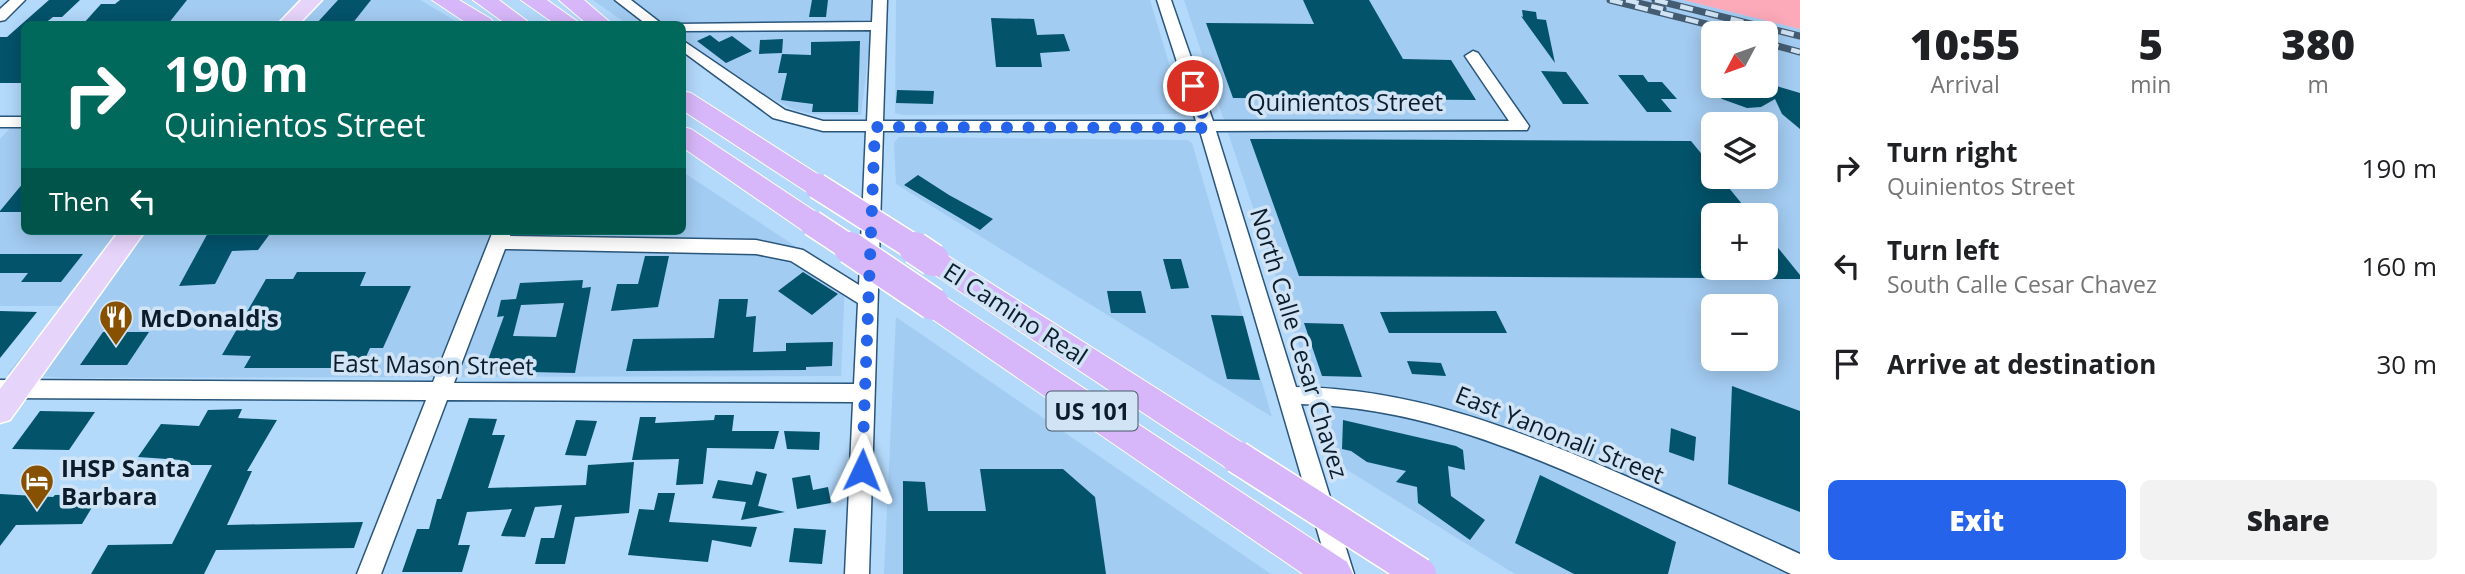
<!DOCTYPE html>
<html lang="en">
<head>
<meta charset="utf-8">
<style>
  :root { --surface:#fff; --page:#f2f2f2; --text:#202124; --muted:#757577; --accent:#2563eb }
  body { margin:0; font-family:"Open Sans",sans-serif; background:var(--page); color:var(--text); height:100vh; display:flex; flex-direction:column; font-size:26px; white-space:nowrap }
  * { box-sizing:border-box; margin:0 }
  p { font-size:23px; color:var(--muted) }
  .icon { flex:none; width:38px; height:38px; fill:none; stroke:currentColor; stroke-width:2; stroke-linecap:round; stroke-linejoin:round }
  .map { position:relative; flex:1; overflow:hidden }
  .sheet { display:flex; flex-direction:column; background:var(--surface); width:665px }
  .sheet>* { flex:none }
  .top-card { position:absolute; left:21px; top:21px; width:665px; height:214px; border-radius:10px; box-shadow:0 4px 18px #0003; background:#00695c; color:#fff; overflow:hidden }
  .needle { width:46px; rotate:229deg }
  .tools { position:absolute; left:1701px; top:21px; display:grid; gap:14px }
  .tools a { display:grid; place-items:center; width:77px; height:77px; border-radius:10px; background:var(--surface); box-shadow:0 4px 18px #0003; font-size:35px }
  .pin { position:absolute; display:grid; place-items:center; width:60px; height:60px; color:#fff; margin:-30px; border:4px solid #fff; border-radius:50%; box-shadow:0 2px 7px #0007 }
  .me { position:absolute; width:77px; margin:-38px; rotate:2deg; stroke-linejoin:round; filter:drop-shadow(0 0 5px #0008) }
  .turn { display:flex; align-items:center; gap:24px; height:147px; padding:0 28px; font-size:32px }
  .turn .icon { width:91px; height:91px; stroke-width:2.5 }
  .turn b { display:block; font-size:49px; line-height:60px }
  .then { display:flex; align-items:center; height:66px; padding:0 28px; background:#0003; gap:14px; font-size:26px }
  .eta { display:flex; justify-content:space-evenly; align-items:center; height:119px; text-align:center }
  .eta b { font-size:42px; font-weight:800; line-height:49px }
  .button { display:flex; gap:14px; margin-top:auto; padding:14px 28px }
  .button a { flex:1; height:80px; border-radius:10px; background:var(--accent); color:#fff; font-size:28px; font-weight:800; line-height:80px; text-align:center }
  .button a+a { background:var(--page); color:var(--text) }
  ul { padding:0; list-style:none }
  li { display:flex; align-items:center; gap:21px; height:98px; padding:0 28px }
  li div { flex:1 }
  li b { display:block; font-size:26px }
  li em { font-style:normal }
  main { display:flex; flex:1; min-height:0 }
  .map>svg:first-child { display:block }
</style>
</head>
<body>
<main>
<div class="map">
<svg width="1800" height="574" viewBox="0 0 1800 574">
  <rect width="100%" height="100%" fill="#b3d9fb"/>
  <g fill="#a3ccf2" fill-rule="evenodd">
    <polygon points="129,0 420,0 461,24 107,24"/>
    <polygon points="593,0 875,0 861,115 812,114 795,110 683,54 682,24 627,24"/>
    <polygon points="896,0 1150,0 1183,110 1177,114 902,115 895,113"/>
    <path d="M1184 0H1683L1800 29V574H1515L1336 463 1325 428 1332 420 1317 375 1306 367ZM1713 33H1766V86H1713ZM1713 124H1766V177H1713ZM1713 215H1766V268H1713ZM1713 306H1766V359H1713Z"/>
    <polygon points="24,113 24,231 682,231 683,172 845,279 841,376 66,378 7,374 63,306 0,306 0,139"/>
    <polygon points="899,137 1187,140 1192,143 1272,417 896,184 894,143"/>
    <polygon points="896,317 1271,574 884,574"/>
  </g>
  <polygon fill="#fca9ba" points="1683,0 1800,0 1800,29"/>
  <g fill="#03536b" fill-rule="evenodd">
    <polygon points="49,0 80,0 62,17 53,17 44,24 24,24 24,83 0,83 0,37 7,37"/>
    <polygon points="120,0 187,0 168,24 83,24 101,4 115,4"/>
    <polygon points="338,0 371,0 352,24 316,24"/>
    <polygon points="812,0 828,0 826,17 809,17"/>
    <polygon points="1303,0 1369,0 1403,59 1451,60 1476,100 1233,98 1206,23 1314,24"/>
    <polygon points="1522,10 1536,12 1537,19 1546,20 1555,63 1521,16 1523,17"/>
    <polygon points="991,18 1034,19 1037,35 1064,34 1070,51 1040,53 1042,67 996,67"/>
    <polygon points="710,35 719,42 732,36 752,51 726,63 697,41"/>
    <polygon points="783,39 782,53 759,54 760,40"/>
    <polygon points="860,41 858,112 812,112 813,104 781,100 787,73 778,73 782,54 811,55 811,42"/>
    <polygon points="1541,71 1566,72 1589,104 1563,104"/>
    <polygon points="1618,75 1643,75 1648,82 1662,82 1677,99 1661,99 1672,112 1647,112"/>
    <polygon points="1766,83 1800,93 1800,129 1782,114 1775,99 1761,107 1747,108 1722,99 1707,86 1766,86"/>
    <polygon points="897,90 934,91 933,104 896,103"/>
    <polygon points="1250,139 1691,141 1713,168 1713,177 1720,177 1751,215 1713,215 1713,278 1299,276"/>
    <polygon points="918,175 949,195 993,219 980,230 904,185"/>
    <polygon points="24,182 24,212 0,212 0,211"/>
    <polygon points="209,231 272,231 258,250 232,251 215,284 179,286"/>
    <polygon points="1766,233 1800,275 1800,279 1766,279"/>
    <polygon points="0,254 83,254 61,282 21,282 28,273 0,273"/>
    <polygon points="645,256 669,256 658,307 611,311 617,284 638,284"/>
    <polygon points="1163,259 1181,259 1189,288 1171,289"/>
    <polygon points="297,272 366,272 360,286 411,286 383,348 370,348 361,368 244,368 251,356 222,355 266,279 293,279"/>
    <polygon points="803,272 838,294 812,315 778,291"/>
    <path d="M583 280 582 288 591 287 575 373 484 371 504 316 497 317 501 300 516 299 520 283ZM564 303 556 337 513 336 521 305Z"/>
    <polygon points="1107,291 1141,291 1146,313 1111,313"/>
    <polygon points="719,299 748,299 746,317 756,316 753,352 786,351 786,343 833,342 832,366 806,367 806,370 626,371 633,339 714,338"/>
    <polygon points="0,311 37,312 0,358"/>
    <polygon points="1496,311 1507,333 1389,333 1380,312"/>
    <polygon points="1211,315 1243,316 1260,380 1227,379"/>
    <polygon points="1304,323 1343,324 1362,377 1322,376"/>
    <polygon points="103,332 149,332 127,365 80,365"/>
    <polygon points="1407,361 1441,363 1446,376 1412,374"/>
    <polygon points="1732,386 1800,411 1800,512 1728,484"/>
    <polygon points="242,409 238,418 277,420 247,471 252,471 227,525 363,522 354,548 216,550 204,574 91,574 108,545 172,544 212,465 178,465 181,460 138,457 161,424 199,426 208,410"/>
    <polygon points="40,411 95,412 69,450 12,449"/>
    <polygon points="715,415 734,415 732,431 779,431 774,449 707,448 703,484 676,485 679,459 632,460 640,417 656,417 655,423 714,420"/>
    <polygon points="469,418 497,419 492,435 505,435 488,488 586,485 588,465 634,462 629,513 575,517 565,564 535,564 541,538 554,538 562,505 535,507 525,537 501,536 512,509 467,512 458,545 470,545 462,572 402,572 417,529 429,529 437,499 441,499"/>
    <polygon points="576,420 597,421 586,456 565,455"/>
    <polygon points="1343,420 1456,446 1463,450 1465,470 1448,466 1451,496 1485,520 1470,540 1418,503 1417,487 1396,482 1406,471 1367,462 1351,451 1342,449"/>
    <polygon points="1671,428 1696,437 1694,461 1669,452"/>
    <polygon points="784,431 820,432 819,450 787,449"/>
    <polygon points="980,469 1063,469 1095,497 1106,574 903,574 903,481 925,482 928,511 986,511"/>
    <polygon points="756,471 767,474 758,506 785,512 741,520 746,502 712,498 718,480 752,485"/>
    <polygon points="810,475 813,490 828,487 831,503 797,509 792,478"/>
    <polygon points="1540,475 1676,542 1668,574 1574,574 1515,543"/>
    <polygon points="658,493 675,493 669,522 757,527 751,547 712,540 708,562 628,555 639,509 654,510"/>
    <polygon points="0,494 53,497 55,495 100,494 82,524 16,525 0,546"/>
    <polygon points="794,528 826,530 822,564 789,562"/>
  </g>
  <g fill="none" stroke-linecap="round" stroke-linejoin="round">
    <g stroke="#2a567b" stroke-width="3">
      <g id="minor">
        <polygon points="10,0 25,0 5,20 0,21 0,9"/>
        <polygon points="615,0 631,0 662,24 646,24"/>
        <path d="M873 0H887L883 121H1196L1157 0H1171L1213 121H1509L1465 56 1473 51 1478 53 1529 126 1527 130 1216 131 1296 387C1413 389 1510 427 1616 472 1678 499 1739 526 1800 554V574H1791C1729 544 1666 515 1602 487 1505 444 1409 407 1301 404L1354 574H1330L1200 131H883L869 574H845L853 402 447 400 381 574H357L426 400 0 398V380L433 382 493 231H511L510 236 756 240 803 250 859 285 866 131H823L773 118 682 51V40L785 110 823 121H867L871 30 682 31V24H676L872 22ZM505 249 756 254 791 261 858 303 854 384 454 383Z"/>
        <rect x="0" y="117" width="24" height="10"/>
      </g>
    </g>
    <g stroke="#fff" stroke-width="3">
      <g id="major">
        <polygon points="301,0 322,0 299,24 278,24"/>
        <polygon points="119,231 145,231 10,420 0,423 0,389"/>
      </g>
    </g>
    <g stroke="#fff" stroke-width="2">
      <g id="highway">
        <polygon points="432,0 459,0 491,19 494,24 468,24"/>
        <polygon points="473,0 499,0 531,24 506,24"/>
        <polygon points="521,0 547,0 581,24 555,24"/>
        <polygon points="559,0 584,0 612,24 587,24"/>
        <polygon points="682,91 691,93 827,180 831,186 827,192 817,195 807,192 682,110"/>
        <polygon points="682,127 691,129 822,216 826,223 822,230 812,233 802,230 682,147"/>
        <polygon points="933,249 943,253 1249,447 1254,457 1249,467 1237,472 1225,467 923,267 918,260 923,253"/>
        <polygon points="933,293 944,296 1347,562 1353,574 1303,574 922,312 918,304 922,296"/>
      </g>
    </g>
    <use href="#minor" fill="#fff" fill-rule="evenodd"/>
    <use href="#major" fill="#e7d4fb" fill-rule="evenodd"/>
    <use href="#highway" fill="#d7b7f9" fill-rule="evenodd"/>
    <g stroke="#445c72" stroke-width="7">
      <g id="rail">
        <polyline points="1610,0 1742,33"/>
        <polyline points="1626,0 1663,9"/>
        <polyline points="1655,0 1800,36"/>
        <polyline points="1766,43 1800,52"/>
      </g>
    </g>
    <use href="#rail" stroke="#d1e4f5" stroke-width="4.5" stroke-dasharray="13" stroke-linecap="butt"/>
    <g stroke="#fff" stroke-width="28" stroke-linecap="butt">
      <g id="highway-bridge-far1">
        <polyline points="817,186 918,250"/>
        <polyline points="812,223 853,250"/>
      </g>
    </g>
    <g stroke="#fff" stroke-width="35" stroke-linecap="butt">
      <g id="highway-bridge">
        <polyline points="850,248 933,304"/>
        <polyline points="915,248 933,260"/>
        <polyline points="1237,457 1420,574"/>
      </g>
    </g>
    <use href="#highway-bridge-far1" stroke="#d7b7f9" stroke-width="25"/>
    <use href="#highway-bridge" stroke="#d7b7f9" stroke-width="32"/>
  </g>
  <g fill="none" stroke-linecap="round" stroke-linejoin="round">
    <polyline stroke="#2563eb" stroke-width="12" stroke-dasharray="0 21.6" points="862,470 875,127 1207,128 1193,86"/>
  </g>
  <defs>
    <g id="restaurant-pin" transform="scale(1.75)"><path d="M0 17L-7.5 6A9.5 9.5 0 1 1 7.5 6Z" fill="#875100" stroke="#d1e4f5"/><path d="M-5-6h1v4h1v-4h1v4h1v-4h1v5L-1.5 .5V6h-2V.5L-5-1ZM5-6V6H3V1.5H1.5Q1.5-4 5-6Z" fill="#fff"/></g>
    <g id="hotel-pin" transform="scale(1.75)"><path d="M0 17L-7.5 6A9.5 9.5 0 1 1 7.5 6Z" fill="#875100" stroke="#d1e4f5"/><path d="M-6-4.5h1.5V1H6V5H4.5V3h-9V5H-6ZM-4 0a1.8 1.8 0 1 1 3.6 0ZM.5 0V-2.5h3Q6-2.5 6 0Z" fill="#fff"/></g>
  </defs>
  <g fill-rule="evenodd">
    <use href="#restaurant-pin" x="116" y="317"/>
    <use href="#hotel-pin" x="37" y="481"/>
  </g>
  <g text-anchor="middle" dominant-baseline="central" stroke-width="7" stroke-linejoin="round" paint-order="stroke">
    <rect fill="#d1e4f5" stroke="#465969" stroke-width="2" x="1046.5" y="391.5" width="91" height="39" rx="5"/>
    <g font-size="23" font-weight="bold" fill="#0b1d2d">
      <text x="1092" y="411">US 101</text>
    </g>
    <g font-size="24" fill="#0b1d2d" stroke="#d1e4f5">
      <text x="1345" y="101">Quinientos Street</text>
      <text transform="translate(1016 313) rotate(33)">El Camino Real</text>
      <text transform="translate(1300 343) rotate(73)">North Calle Cesar Chavez</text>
      <text transform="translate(433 364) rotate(1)">East Mason Street</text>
      <text transform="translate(1560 434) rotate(22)">East Yanonali Street</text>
    </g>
    <g font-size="24" font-weight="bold" fill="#0b1d2d" stroke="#d1e4f5" text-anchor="start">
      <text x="140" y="317">McDonald's</text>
      <text x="61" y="467">IHSP Santa<tspan x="61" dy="28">Barbara</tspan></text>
    </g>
  </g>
</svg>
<div class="tools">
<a><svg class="needle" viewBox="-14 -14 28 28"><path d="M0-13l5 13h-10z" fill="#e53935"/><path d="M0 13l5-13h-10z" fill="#757577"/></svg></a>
<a><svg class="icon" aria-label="layers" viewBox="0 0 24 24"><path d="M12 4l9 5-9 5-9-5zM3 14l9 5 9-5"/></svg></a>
<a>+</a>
<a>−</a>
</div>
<div class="pin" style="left:1193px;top:86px;background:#d93025"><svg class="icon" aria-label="arrive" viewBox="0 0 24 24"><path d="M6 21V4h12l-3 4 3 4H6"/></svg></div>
<svg class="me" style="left:862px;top:470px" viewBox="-20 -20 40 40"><path d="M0-17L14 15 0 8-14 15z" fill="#2563eb" stroke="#fff" stroke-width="4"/></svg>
<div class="top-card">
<div class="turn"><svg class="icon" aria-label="right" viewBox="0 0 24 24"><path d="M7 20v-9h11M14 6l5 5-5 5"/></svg><div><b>190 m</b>Quinientos Street</div></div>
<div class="then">Then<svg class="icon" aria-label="left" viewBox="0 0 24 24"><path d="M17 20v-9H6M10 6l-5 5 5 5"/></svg></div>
</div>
</div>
<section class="sheet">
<div class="eta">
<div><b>10:55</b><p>Arrival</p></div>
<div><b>5</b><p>min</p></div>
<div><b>380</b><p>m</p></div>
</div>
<ul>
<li><svg class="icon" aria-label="right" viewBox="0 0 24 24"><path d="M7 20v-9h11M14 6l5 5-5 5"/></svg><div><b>Turn right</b><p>Quinientos Street</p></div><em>190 m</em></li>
<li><svg class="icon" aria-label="left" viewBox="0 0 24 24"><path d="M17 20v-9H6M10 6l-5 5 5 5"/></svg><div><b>Turn left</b><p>South Calle Cesar Chavez</p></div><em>160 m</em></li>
<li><svg class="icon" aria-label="arrive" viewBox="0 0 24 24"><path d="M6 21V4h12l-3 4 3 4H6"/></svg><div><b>Arrive at destination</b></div><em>30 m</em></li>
</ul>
<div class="button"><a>Exit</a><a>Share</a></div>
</section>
</main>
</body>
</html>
